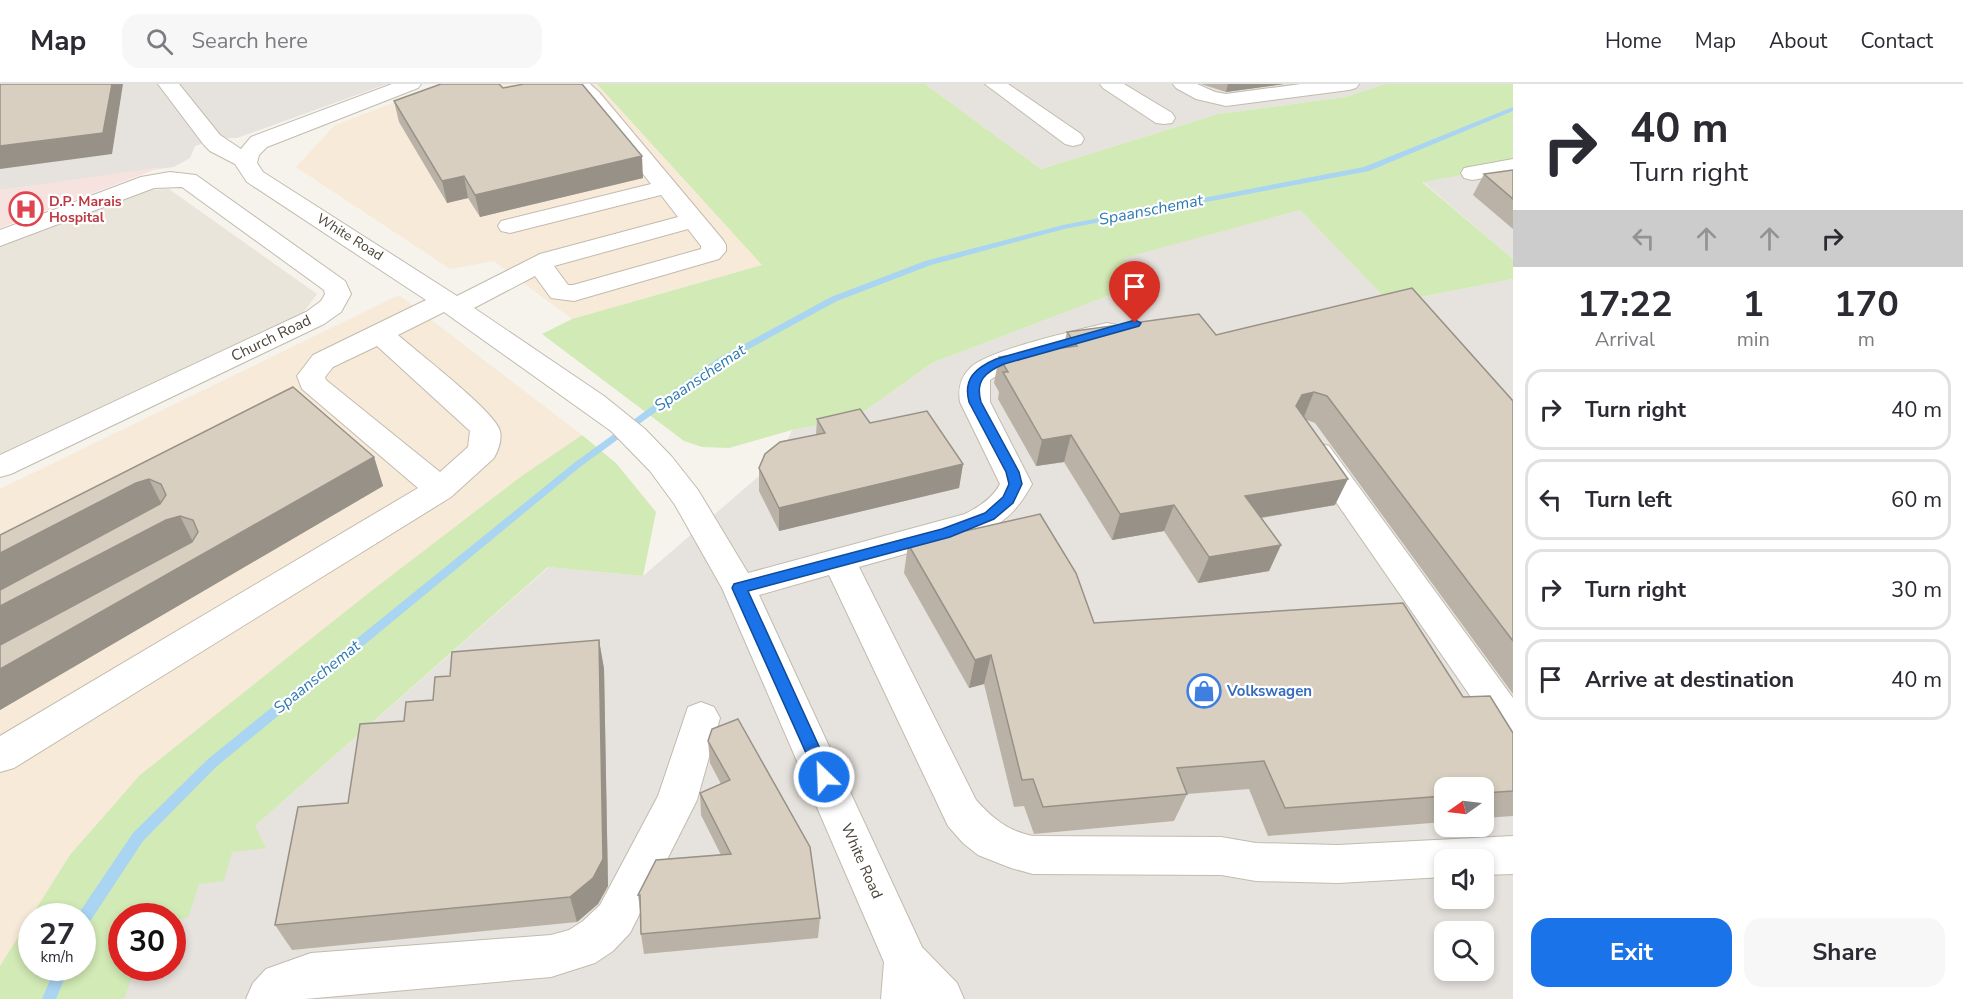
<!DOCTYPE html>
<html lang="en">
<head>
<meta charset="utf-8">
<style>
  :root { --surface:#fff; --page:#f7f7f7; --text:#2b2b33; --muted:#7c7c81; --line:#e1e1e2; --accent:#1a73e8 }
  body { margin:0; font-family:"Nunito Sans",sans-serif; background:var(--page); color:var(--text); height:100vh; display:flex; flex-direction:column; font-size:22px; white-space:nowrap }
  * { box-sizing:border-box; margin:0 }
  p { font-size:20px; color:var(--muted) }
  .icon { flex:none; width:33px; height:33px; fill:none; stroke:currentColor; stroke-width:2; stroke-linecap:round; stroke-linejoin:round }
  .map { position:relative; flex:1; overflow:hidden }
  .drawer { display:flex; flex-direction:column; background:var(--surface); width:450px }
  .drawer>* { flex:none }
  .hud { background:#fff; color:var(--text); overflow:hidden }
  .needle { width:39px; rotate:256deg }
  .fabs { position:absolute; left:1434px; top:693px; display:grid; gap:12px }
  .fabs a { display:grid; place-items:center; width:60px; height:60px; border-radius:12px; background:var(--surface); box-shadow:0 3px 9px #0003; font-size:30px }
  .speed { position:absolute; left:18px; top:819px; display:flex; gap:12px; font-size:30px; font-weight:700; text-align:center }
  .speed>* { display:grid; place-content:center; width:78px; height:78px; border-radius:50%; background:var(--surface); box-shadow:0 3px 9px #0003; line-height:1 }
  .speed small { font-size:15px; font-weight:400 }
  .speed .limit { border:9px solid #d22; background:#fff; color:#111 }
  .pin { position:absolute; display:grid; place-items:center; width:51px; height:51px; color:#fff; margin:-62px -26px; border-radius:50% 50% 50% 0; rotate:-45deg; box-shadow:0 0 6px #0007 }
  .pin .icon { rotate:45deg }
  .me { position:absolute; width:66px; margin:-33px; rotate:336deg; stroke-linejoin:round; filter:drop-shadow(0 0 4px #0008) }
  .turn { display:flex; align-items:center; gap:21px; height:126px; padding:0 18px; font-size:27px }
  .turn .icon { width:78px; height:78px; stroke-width:2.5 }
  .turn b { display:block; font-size:42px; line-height:51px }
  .lanes { display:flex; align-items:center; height:57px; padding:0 18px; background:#0003; justify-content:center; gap:30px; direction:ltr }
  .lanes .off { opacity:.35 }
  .eta { display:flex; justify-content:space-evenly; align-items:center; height:102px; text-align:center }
  .eta b { font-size:36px; font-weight:700; line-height:42px }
  .button { display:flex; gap:12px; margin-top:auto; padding:12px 18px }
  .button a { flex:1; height:69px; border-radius:18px; background:var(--accent); color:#fff; font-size:24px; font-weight:700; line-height:69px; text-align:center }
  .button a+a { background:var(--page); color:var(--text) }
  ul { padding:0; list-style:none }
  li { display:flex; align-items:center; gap:18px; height:81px; margin:0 12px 9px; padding:0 6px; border:3px solid var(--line); border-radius:18px }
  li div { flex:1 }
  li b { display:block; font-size:22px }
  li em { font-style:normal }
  header { display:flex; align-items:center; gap:36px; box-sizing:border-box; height:84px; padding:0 30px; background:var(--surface); border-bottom:2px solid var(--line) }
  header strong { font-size:28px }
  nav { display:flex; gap:33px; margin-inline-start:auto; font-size:21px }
  .search { width:420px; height:54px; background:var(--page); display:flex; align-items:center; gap:15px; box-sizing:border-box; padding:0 21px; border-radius:18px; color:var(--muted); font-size:22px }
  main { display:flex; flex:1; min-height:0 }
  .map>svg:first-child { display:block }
</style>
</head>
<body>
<header>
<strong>Map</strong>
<div class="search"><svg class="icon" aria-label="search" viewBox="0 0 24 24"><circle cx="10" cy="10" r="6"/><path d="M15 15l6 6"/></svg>Search here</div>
<nav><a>Home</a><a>Map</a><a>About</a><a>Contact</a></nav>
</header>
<main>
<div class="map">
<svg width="1513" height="915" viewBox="0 0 1513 915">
  <rect width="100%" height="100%" fill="#f6f3ec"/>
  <polygon fill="#eae5da" points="169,105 317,210 303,229 0,373 0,163 148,106"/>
  <g fill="#f7ead8">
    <polygon points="443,0 597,0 762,181 572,235 494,177 450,185 296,83 335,41"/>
    <polygon points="399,211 582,351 32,832 32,884 0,915 0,405"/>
  </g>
  <g fill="#e6e2dd" fill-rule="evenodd">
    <polygon points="0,0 387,0 237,54 218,54 195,62 190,74 174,83 0,106"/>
    <polygon points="925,0 1385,0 1346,13 1218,30 1041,85"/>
    <polygon points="1513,82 1513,175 1422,97"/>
    <path d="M1300 126 1390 219 1513 195V915H86L122 884H172V832H166L255 742 549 483 643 492 780 374 792 346 855 334 932 279 1144 198 1123 174ZM1444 704H1484V742H1444ZM1444 776H1484V814H1444ZM1444 848H1484V886H1444Z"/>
  </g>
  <polygon fill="#f6e3e0" points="162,83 0,144 0,106"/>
  <g fill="#d2eab5" fill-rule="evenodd">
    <polygon points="597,0 925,0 1041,85 1218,30 1346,13 1385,0 1513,0 1513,82 1422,98 1513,175 1513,195 1390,219 1300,126 1124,174 1144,198 932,279 855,334 792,346 729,364 702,363 684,357 542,250 572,235 762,181"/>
    <path d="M582 351 616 379 656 428 643 492 548 483 255 742 266 764 232 768 224 797 199 800 188 834 173 836 172 832H122V884H135L124 915H0V882L70 771 140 691 370 508 519 394ZM32 832H82V884H32Z"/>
  </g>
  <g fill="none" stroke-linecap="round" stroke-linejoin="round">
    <g fill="#a9d4f2" fill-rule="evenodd">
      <polygon points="1513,23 1513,27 1369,87 1064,145 931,181 837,217 723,279 580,383 216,683 143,757 87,842 82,843 82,832 77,832 133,749 208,675 574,379 717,275 831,213 925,177 1063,141 1364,83"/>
      <polygon points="55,884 69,884 56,915 42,915"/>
    </g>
    <g stroke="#c2bbae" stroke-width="2">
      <g id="minor">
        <path d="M158 0H179L220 51 241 65 251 53 392 0H421L418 4 267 63 259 71 257 79 263 88 457 212 540 170 678 133 661 111 510 149 501 147 498 142 501 137 651 100 585 16 568 0H590L599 8 723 156 726 161V167L719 175 574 217 551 214 535 192 474 224 604 312 645 345 672 373 698 406 748 489 965 430C979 423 993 414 1000 400L960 318C958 305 960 294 970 284 987 266 1079 246 1107 239L1117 241 1121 247 1117 253 1010 283 990 296V318L1032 400C1020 422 1008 436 986 447L859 483 976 716C993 735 1008 747 1033 752L1221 753 1256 759 1338 761 1513 752V790L1484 791V776H1444V793L1338 799 1256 797 1221 791 1033 790 1011 784 978 771 963 759 948 742 829 491 759 511 922 863 957 899 964 915H881L884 878 722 504 675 421 650 387 611 347 444 228 398 251C417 268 496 328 500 347 502 356 498 367 494 374L451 413 14 684 0 688V652L418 404 302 305 297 292 313 271 426 216 247 98 235 80 210 67 204 61ZM688 145 701 162V165L573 201H568L554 182ZM377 262 470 347 468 363 440 388 326 296 325 293 333 283Z"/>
        <polygon points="985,0 1008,0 1081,50 1084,55 1081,60 1073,62 1065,60"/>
        <polygon points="1100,0 1124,0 1172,29 1175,34 1172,39 1164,40 1156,39 1103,4"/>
        <polygon points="1173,0 1197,0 1215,8 1226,10 1301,0 1359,0 1356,4 1349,6 1226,22 1196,15 1176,4"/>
        <polygon points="1513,75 1513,89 1472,96 1464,94 1461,89 1464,84"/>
        <polygon points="170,88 196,91 345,197 351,210 341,228 324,240 11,390 0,393 0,371 306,228 321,217 325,210 324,206 182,103 154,104 0,162 0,146 141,93"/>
        <polygon points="1318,359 1329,362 1513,614 1513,660 1500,655 1307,376 1303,369 1307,362"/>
        <polygon points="701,618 714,623 720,634 697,716 630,849 613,867 595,879 551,893 305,915 246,915 253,899 266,885 311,869 551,851 569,846 583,837 600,821 658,712 688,623"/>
      </g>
    </g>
    <use href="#minor" fill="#fff" fill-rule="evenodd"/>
  </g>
  <g fill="#bab2a6">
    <polygon points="1201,0 1284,0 1226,8"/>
    <polygon points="503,4 643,94 480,133 468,114 447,119 399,38 394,17"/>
    <polygon points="1513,86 1513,145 1473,111 1484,90"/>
    <polygon points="1067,248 1216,251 1513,317 1513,610 1315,339 1307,336 1335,421 1262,434 1281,461 1269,487 1198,499 1164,447 1112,456 1064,378 1036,382 998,315 999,308 994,299 999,273 1063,264"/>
    <polygon points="293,303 374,373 383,402 0,626 0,451"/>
    <polygon points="817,335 870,339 963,380 959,404 779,447 759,407 759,384 816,351"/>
    <polygon points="908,460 1094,539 1463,613 1513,649 1513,732 1484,734 1484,704 1444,704 1444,738 1268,752 1249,705 1187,710 1174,737 1034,750 1024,722 1014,723 984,600 969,604 904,489"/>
    <polygon points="599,556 604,585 608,802 598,820 577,838 292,866 275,841 348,719 404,637 433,616 450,592"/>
    <polygon points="708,657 820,834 818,854 644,870 641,850 640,826 638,811 721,771 701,731 700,709 721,700 710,679"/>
  </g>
  <g fill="#979187">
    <polygon points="112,0 123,0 112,70 0,85 0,62"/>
    <polygon points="1228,0 1284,0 1226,8"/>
    <polygon points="642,72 643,94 480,133 475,111"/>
    <polygon points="464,92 468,114 447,119 442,97"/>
    <polygon points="1314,308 1303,335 1296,322 1302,311"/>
    <polygon points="1071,351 1064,378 1036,382 1042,356"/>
    <polygon points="374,373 383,402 0,626 0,585"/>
    <polygon points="963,380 959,404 779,447 779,424"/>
    <polygon points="149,395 164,425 0,509 0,469 136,399"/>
    <polygon points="1348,395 1335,421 1234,438 1245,412"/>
    <polygon points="1174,421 1164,447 1112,456 1120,430"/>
    <polygon points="180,432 195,462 0,562 0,522 166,436"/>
    <polygon points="1281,461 1269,487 1198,499 1209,473"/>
    <polygon points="599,556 604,585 608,802 598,820 577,838 570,813"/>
    <polygon points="991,571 984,600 969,604 975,576"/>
  </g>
  <g fill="#d8cfc1" stroke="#979187" stroke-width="1.5">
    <polygon points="0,0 112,0 103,49 0,62"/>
    <polygon points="441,0 499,0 503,4 524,0 582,0 642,72 475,111 464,92 442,97 394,17"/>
    <polygon points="1513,86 1513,115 1484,90"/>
    <polygon points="1412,204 1513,317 1513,557 1327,312 1314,308 1302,311 1296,322 1348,395 1245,412 1281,461 1209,473 1174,421 1120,430 1071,351 1042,356 1003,288 1008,288 999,273 1077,262 1067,248 1199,230 1216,251"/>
    <polygon points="293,303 374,373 0,585 0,561 192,458 198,448 193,436 180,432 166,436 0,522 0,506 160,420 166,411 161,400 149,395 136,399 0,469 0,451"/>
    <polygon points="860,325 870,339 927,327 963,380 779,424 759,384 765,370 780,358 825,349 817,335"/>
    <polygon points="1040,430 1076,489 1094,539 1403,519 1463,613 1490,612 1513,649 1513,707 1484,709 1484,704 1444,704 1444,712 1285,724 1264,677 1177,684 1187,710 1043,723 1033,695 1022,696 991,571 975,576 908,460"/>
    <polygon points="599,556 603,775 593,794 570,813 275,841 298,723 348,719 360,640 404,637 406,618 433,616 435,593 450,592 452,568"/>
    <polygon points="738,635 810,763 820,834 641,850 640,811 638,811 656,776 731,770 700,709 730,696 708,657 712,645"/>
  </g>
  <path fill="#1a73e8" stroke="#114b97" stroke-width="1.5" d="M1135 236 1141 239 1139 242 1004 280C985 288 975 297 981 318L1019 388 1022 400 1013 419 994 435 950 453 748 507 833 693 830 698 824 700 819 698 732 504 734 500 942 445 985 429 1003 413 1009 400 1006 388 969 318C963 295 975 284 996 275Z"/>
  <defs>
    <g id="hospital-ring" transform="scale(1.725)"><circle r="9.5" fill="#fff" stroke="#e0444e" stroke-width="1.5"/><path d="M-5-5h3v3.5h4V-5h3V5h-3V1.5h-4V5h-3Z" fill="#e0444e"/></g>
    <g id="shop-ring" transform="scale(1.725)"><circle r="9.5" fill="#fff" stroke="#3f7fe0" stroke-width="1.5"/><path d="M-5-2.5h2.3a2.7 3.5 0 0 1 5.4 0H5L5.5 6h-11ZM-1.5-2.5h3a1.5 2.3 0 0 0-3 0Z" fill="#3f7fe0"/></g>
  </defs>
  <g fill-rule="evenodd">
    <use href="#hospital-ring" x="26" y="125"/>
    <use href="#shop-ring" x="1204" y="607"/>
  </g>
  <g text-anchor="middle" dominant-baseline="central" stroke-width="4.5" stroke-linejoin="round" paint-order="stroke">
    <g font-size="14" font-weight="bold" fill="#be3a42" stroke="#fff" text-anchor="start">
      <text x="49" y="117">D.P. Marais<tspan x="49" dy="16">Hospital</tspan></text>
    </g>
    <g font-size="14" fill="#4b4439" stroke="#fff">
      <text transform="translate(350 153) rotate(32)">White Road</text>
    </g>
    <g font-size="15" fill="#4b4439" stroke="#fff">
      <text transform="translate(271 254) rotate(-26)">Church Road</text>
      <text transform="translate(862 777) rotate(66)">White Road</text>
    </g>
    <g font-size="15" font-weight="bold" fill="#366cbe" stroke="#fff" text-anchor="start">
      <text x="1227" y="607">Volkswagen</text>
    </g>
    <g font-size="16" font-style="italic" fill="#2e7ab2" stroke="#fff">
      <text transform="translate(1151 126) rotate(-11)">Spaanschemat</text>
      <text transform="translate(700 294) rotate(-34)">Spaanschemat</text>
      <text transform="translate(317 593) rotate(-39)">Spaanschemat</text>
    </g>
  </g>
</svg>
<div class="fabs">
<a><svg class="needle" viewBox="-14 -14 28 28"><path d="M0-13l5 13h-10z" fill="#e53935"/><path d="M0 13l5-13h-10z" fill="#7c7c81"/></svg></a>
<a><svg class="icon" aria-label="sound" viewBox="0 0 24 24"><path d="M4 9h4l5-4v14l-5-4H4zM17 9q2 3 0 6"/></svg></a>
<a><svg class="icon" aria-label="search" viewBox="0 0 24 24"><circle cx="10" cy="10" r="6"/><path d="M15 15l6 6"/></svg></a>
</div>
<div class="speed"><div>27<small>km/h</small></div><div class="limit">30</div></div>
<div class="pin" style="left:1135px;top:239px;background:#d93025"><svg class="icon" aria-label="arrive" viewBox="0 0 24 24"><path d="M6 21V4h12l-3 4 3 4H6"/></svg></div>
<svg class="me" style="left:824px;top:693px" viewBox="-20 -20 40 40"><circle r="17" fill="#1a73e8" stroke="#fff" stroke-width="3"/><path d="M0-11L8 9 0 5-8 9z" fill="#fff"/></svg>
</div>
<section class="drawer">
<div class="hud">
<div class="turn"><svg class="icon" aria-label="right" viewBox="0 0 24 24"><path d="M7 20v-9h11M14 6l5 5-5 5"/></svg><div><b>40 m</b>Turn right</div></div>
<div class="lanes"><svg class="icon off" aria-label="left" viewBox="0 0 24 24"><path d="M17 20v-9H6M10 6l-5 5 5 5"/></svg><svg class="icon off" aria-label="ahead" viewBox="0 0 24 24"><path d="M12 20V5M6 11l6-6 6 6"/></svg><svg class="icon off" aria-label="ahead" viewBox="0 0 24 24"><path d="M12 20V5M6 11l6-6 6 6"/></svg><svg class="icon" aria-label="right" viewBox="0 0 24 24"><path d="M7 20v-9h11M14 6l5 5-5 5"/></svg></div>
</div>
<div class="eta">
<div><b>17:22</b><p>Arrival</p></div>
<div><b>1</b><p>min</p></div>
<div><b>170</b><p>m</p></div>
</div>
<ul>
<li><svg class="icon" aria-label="right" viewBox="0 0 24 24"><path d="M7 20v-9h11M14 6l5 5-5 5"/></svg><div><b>Turn right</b></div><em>40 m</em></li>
<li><svg class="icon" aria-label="left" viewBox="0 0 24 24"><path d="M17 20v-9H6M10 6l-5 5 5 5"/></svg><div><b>Turn left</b></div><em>60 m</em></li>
<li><svg class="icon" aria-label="right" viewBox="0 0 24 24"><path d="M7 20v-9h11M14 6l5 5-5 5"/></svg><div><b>Turn right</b></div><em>30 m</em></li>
<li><svg class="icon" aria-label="arrive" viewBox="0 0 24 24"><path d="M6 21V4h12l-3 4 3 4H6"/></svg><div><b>Arrive at destination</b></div><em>40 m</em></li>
</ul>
<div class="button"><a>Exit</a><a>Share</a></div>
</section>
</main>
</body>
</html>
